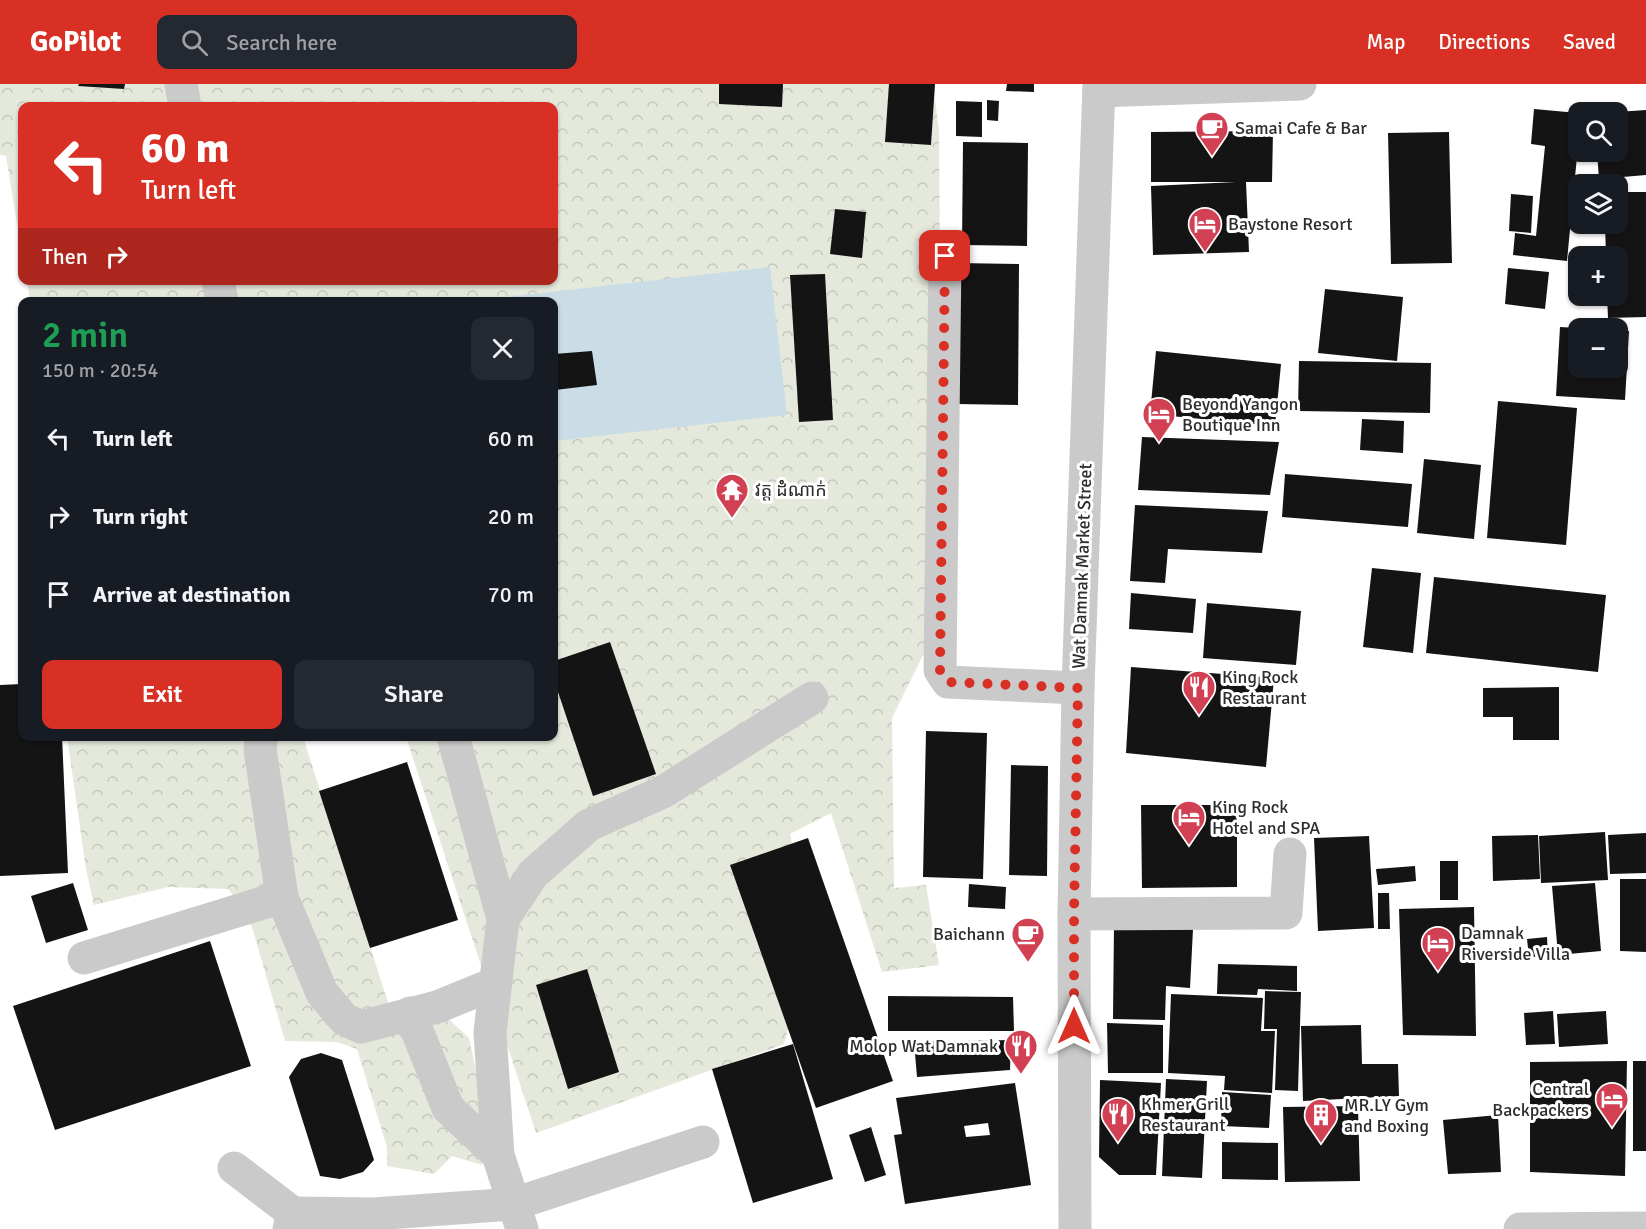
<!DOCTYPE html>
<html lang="en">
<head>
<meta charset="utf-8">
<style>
  :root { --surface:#171b24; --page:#242831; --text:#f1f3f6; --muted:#9ea1a6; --accent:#d93025 }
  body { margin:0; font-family:Signika,"Noto Sans Khmer",sans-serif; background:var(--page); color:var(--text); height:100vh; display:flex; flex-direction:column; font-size:22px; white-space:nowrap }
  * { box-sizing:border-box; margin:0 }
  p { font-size:20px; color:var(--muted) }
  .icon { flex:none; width:33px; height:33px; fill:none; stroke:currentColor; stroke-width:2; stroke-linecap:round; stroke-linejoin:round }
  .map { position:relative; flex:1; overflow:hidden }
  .drawer { position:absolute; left:18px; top:213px; width:540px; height:444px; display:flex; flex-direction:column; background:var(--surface); border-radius:12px; box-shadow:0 2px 4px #0004 }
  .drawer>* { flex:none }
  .top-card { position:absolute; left:18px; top:18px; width:540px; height:183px; border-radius:12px; box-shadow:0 2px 4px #0004; background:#d93025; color:#fff; overflow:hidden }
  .buttons { position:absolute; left:1568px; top:18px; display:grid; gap:12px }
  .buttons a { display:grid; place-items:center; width:60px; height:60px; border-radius:12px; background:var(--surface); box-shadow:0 2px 4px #0004; font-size:30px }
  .pin { position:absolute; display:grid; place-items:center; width:51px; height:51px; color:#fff; margin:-26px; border-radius:12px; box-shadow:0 3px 9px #0006 }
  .me { position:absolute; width:66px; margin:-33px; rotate:0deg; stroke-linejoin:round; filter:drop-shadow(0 0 4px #0008) }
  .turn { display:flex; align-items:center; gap:21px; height:126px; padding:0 24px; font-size:27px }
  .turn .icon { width:78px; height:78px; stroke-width:2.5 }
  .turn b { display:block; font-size:42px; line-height:51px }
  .then { display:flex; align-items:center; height:57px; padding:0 24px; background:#0003; gap:12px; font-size:22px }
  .round { display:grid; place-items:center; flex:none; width:63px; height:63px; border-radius:12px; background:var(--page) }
  .head { display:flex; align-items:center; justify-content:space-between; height:102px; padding:0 24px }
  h1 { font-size:36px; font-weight:600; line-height:45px; color:#1e9e55 }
  .action { display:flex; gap:12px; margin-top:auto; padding:12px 24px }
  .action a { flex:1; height:69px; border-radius:12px; background:var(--accent); color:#fff; font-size:24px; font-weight:600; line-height:69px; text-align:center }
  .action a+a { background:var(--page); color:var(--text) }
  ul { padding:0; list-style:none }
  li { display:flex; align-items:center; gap:18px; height:78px; padding:0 24px }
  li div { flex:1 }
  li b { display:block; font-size:22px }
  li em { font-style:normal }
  header { display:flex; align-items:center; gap:36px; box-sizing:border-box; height:84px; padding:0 30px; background:var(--accent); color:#fff }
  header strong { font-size:28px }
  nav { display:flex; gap:33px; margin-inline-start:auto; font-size:21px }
  .search { width:420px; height:54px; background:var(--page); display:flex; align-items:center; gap:15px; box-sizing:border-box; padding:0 21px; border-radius:12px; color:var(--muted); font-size:22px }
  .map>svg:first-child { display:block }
</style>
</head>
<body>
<header>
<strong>GoPilot</strong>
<div class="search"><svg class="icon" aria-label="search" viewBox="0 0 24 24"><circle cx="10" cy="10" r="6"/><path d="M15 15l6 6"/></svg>Search here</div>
<nav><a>Map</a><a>Directions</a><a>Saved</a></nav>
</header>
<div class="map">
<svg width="1646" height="1145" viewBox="0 0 1646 1145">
  <defs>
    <pattern id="park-crowns" width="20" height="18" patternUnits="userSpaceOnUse" patternTransform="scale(1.5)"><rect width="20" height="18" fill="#e4e9dc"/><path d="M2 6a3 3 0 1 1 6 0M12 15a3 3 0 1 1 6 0" fill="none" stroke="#c4c8bd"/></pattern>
  </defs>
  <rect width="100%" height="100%" fill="#fff"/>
  <g fill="url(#park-crowns)">
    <polygon points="0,0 933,0 939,46 942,459 931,555 892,634 894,804 926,801 939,881 882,888 831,729 790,750 812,860 784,960 536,1049 406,653 554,652 554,218 30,218 27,197 554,196 554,22 22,22 22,171 6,72 0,71"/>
    <polygon points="67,653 303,653 393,934 439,926 469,954 486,1032 482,1081 452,1072 434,1090 387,1082 387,1063 357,965 337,958 285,957 252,843 229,805 168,803 94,821 86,785"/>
  </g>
  <polygon fill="#cadde7" points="770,183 787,331 554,357 554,218 463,218"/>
  <g fill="#141414" fill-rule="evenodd">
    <polygon points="79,0 125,0 124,5 78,2"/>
    <polygon points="719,0 783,0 782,23 719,20"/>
    <polygon points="889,0 935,0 931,61 885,58"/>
    <polygon points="1007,0 1034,0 1034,8 1006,7"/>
    <polygon points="987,16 999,17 998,37 987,36"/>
    <polygon points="956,17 982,18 982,53 956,52"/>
    <polygon points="1534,25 1578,29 1578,62 1567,177 1513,171 1515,149 1536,152 1545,62 1531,60"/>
    <polygon points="1646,26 1646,91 1599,95 1597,68 1617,68 1617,28"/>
    <polygon points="1273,47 1272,98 1246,98 1249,168 1153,171 1151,102 1236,98 1151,98 1151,48"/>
    <polygon points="1449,48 1452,179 1391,180 1388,49"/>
    <polygon points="963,58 1028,59 1027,162 962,161"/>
    <polygon points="1617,108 1646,108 1646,233 1608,234 1607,212 1617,212 1617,172 1606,172 1605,140 1617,140"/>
    <polygon points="1511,110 1533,112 1531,149 1509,147"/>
    <polygon points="835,125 866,128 862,174 830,170"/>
    <polygon points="957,179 1019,180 1018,321 956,320"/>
    <polygon points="1508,184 1549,188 1545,225 1505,220"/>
    <polygon points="825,190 833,336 799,338 790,191"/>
    <polygon points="1325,205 1403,213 1397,277 1318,269"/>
    <polygon points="1560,243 1578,244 1578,284 1617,284 1617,247 1629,247 1625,316 1556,312"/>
    <polygon points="592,267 597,301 555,306 554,270"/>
    <polygon points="1156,267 1281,280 1275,342 1150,330"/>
    <polygon points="1299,277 1431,279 1430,329 1298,327"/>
    <polygon points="1498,317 1577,324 1566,461 1487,454"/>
    <polygon points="1362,335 1404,337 1403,369 1360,366"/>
    <polygon points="1142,353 1279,358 1270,411 1138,406"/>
    <polygon points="1424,375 1481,381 1474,455 1417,449"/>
    <polygon points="1285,390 1412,400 1408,443 1282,433"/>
    <polygon points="1135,421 1268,427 1262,469 1168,465 1165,499 1130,497"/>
    <polygon points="1372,484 1421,489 1413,569 1363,563"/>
    <polygon points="1434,493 1606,511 1598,588 1426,569"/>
    <polygon points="1131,509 1196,515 1193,549 1129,545"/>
    <polygon points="1207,519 1301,527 1296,581 1203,574"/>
    <polygon points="610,558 656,690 593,712 554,596 554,577"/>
    <polygon points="1131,583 1274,594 1266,683 1126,669"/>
    <polygon points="22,600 22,652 62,652 68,789 0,792 0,601"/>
    <polygon points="1559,603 1559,656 1513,656 1513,633 1483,633 1483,604"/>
    <polygon points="926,647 987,649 983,795 923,793"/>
    <polygon points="407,678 458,836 370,864 319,707"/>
    <polygon points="1011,681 1048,682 1047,792 1009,791"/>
    <polygon points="1141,721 1237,721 1237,803 1142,804"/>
    <polygon points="1605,748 1608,796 1541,799 1539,752"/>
    <polygon points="1646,749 1646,789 1610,790 1608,751"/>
    <polygon points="1538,751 1540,795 1493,797 1492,752"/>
    <polygon points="1369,752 1374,844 1318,847 1314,754"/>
    <polygon points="808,754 893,997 816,1024 730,781"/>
    <rect x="1440" y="777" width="18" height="39"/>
    <polygon points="1415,782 1416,797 1378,801 1376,785"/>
    <polygon points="1620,795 1646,795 1646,868 1620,867"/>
    <polygon points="73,799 88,846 46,859 31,812"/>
    <polygon points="1595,799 1601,867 1558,871 1552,802"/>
    <polygon points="969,800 1006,803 1005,825 968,823"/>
    <polygon points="1378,809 1389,809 1390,845 1378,845"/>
    <polygon points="1474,823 1476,952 1403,951 1399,825"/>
    <polygon points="1114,842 1193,845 1190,904 1166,902 1165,936 1113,935"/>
    <polygon points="1547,853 1548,872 1529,873 1527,855"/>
    <polygon points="210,857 251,982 55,1046 13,922"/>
    <polygon points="1218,880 1297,882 1297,907 1258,905 1257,911 1217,910"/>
    <polygon points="587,885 619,988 568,1005 536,901"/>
    <polygon points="1265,907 1301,908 1298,1007 1275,1006 1277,945 1264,945"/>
    <polygon points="1171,910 1263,914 1261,947 1275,947 1272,1009 1224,1006 1225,992 1168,989"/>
    <polygon points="888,912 1013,913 1014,947 888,947"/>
    <polygon points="1553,927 1555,960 1526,961 1524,929"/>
    <polygon points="1606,927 1608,960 1559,963 1557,930"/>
    <polygon points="1107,939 1163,941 1163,989 1108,989"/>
    <polygon points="1361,941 1362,980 1398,980 1399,1012 1303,1017 1301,942"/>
    <polygon points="1011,956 1010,986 917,993 914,958"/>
    <polygon points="793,960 833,1095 753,1119 712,985"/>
    <polygon points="321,969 342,976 374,1076 363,1088 340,1095 320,1092 289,993 301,975"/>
    <polygon points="1627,977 1625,1092 1530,1088 1530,978"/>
    <rect x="1633" y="977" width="13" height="90"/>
    <polygon points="1166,995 1207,997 1202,1094 1162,1092"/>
    <polygon points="1100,996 1161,999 1156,1091 1119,1091 1099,1073"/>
    <path d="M1015 999 1031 1101 905 1120 894 1051 902 1050 896 1014ZM988 1039 990 1051 966 1053 964 1042Z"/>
    <polygon points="1222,1008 1271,1011 1269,1044 1221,1042"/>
    <polygon points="1358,1022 1360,1097 1285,1098 1283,1023"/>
    <polygon points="1498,1031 1501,1088 1448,1090 1443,1036"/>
    <polygon points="871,1043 886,1091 865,1098 849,1051"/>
    <polygon points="1222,1058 1278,1059 1278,1096 1222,1095"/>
  </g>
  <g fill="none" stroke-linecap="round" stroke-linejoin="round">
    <g stroke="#cacaca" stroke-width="33">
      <polyline points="181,0 185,22"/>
      <polyline points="1099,7 1300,0"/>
      <polyline points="945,172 940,586 948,598 1078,604"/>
      <polyline points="218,196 222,218"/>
      <polyline points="262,652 260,665 282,813 322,909 344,935 361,943 437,923 496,899"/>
      <polyline points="453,652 503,835"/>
      <polyline points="1074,830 1286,829 1290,770"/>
      <polyline points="84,874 282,813"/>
      <polyline points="410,929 448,1024 498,1071"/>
      <polyline points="234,1084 293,1129"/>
      <polyline points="289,1145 293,1129 374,1130 514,1120 703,1058"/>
      <polyline points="522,1145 498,1071 490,948 503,835 533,790 589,741 663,708 812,614"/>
      <polyline points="1075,1145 1074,830 1078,604 1099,0"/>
      <polyline points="1520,1145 1646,1144"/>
    </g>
  </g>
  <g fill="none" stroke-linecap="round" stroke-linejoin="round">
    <polyline stroke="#d93025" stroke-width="10" stroke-dasharray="0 18" points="945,172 940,586 948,598 1078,604 1074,830 1074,942"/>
  </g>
  <defs>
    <g id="cafe-pin" transform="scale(1.725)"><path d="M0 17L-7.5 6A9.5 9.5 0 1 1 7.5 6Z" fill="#d24153" stroke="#fff"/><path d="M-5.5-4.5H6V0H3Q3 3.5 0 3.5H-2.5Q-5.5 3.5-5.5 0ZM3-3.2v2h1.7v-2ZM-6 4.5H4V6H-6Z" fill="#fff"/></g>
    <g id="hotel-pin" transform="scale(1.725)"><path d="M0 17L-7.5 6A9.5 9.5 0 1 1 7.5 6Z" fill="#d24153" stroke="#fff"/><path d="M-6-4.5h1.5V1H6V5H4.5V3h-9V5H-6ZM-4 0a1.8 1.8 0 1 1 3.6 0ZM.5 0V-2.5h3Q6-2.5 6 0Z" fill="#fff"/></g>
    <g id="temple-pin" transform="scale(1.725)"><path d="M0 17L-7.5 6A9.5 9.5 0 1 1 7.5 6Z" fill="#d24153" stroke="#fff"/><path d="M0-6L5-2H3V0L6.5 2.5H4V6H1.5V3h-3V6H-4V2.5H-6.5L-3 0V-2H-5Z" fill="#fff"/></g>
    <g id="restaurant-pin" transform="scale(1.725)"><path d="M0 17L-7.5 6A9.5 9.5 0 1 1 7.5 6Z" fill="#d24153" stroke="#fff"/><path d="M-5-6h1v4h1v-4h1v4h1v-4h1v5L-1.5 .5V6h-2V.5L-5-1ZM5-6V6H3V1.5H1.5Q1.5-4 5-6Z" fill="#fff"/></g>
    <g id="building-pin" transform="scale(1.725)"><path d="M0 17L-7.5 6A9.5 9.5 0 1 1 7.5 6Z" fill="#d24153" stroke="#fff"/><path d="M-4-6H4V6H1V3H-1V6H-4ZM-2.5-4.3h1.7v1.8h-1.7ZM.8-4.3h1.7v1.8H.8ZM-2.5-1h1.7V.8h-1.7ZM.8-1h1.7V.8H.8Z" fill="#fff"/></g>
  </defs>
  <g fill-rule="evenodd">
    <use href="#cafe-pin" x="1212" y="44"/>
    <use href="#hotel-pin" x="1205" y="140"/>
    <use href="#hotel-pin" x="1159" y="330"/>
    <use href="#temple-pin" x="732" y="406"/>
    <use href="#restaurant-pin" x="1199" y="603"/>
    <use href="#hotel-pin" x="1189" y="733"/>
    <use href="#cafe-pin" x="1028" y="850"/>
    <use href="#hotel-pin" x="1438" y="859"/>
    <use href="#restaurant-pin" x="1021" y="962"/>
    <use href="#hotel-pin" x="1612" y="1015"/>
    <use href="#restaurant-pin" x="1118" y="1030"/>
    <use href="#building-pin" x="1321" y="1031"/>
  </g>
  <g text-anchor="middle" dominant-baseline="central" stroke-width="6" stroke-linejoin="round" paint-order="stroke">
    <g font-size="18" fill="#2d2d2d" stroke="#fff" text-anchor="start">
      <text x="1235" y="44">Samai Cafe &amp; Bar</text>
      <text x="1228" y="140">Baystone Resort</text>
      <text x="1182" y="320">Beyond Yangon<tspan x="1182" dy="21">Boutique Inn</tspan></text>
      <text x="755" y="406">វត្ត ដំំណាក់</text>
      <text x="1222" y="593">King Rock<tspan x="1222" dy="21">Restaurant</tspan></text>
      <text x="1212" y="723">King Rock<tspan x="1212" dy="21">Hotel and SPA</tspan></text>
      <text x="1461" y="849">Damnak<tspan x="1461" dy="21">Riverside Villa</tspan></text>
      <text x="1005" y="850" text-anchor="end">Baichann</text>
      <text x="998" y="962" text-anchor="end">Molop Wat Damnak</text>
      <text x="1589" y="1005" text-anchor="end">Central<tspan x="1589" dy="21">Backpackers</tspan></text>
      <text x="1141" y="1020">Khmer Grill<tspan x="1141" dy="21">Restaurant</tspan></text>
      <text x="1344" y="1021">MR.LY Gym<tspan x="1344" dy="21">and Boxing</tspan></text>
    </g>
    <g font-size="18" fill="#2d2d2d" stroke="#fff">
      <text transform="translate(1082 482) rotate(-88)">Wat Damnak Market Street</text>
    </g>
  </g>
</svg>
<div class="buttons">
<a><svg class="icon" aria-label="search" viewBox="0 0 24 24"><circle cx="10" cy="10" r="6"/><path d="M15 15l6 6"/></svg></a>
<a><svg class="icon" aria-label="layers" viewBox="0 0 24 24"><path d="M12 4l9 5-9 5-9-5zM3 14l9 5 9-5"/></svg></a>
<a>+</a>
<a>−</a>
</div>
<div class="pin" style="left:945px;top:172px;background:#d93025"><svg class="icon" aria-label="arrive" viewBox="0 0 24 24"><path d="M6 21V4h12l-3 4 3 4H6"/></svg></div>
<svg class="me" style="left:1074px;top:942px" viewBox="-20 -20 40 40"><path d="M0-17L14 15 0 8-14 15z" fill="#d93025" stroke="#fff" stroke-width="4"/></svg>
<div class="top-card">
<div class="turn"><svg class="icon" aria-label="left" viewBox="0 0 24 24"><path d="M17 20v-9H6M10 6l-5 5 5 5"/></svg><div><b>60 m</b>Turn left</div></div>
<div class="then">Then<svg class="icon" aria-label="right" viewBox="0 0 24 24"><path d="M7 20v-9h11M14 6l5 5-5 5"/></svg></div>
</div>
<section class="drawer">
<div class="head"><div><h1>2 min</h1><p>150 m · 20:54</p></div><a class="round"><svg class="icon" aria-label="close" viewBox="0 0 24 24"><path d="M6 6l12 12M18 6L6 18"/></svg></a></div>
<ul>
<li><svg class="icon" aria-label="left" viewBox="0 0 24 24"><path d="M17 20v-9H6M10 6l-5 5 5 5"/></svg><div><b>Turn left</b></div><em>60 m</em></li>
<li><svg class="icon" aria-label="right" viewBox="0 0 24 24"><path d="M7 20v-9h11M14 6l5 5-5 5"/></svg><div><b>Turn right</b></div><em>20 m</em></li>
<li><svg class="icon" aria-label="arrive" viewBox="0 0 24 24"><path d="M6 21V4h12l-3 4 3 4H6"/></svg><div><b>Arrive at destination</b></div><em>70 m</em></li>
</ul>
<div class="action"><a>Exit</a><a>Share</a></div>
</section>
</div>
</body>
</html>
